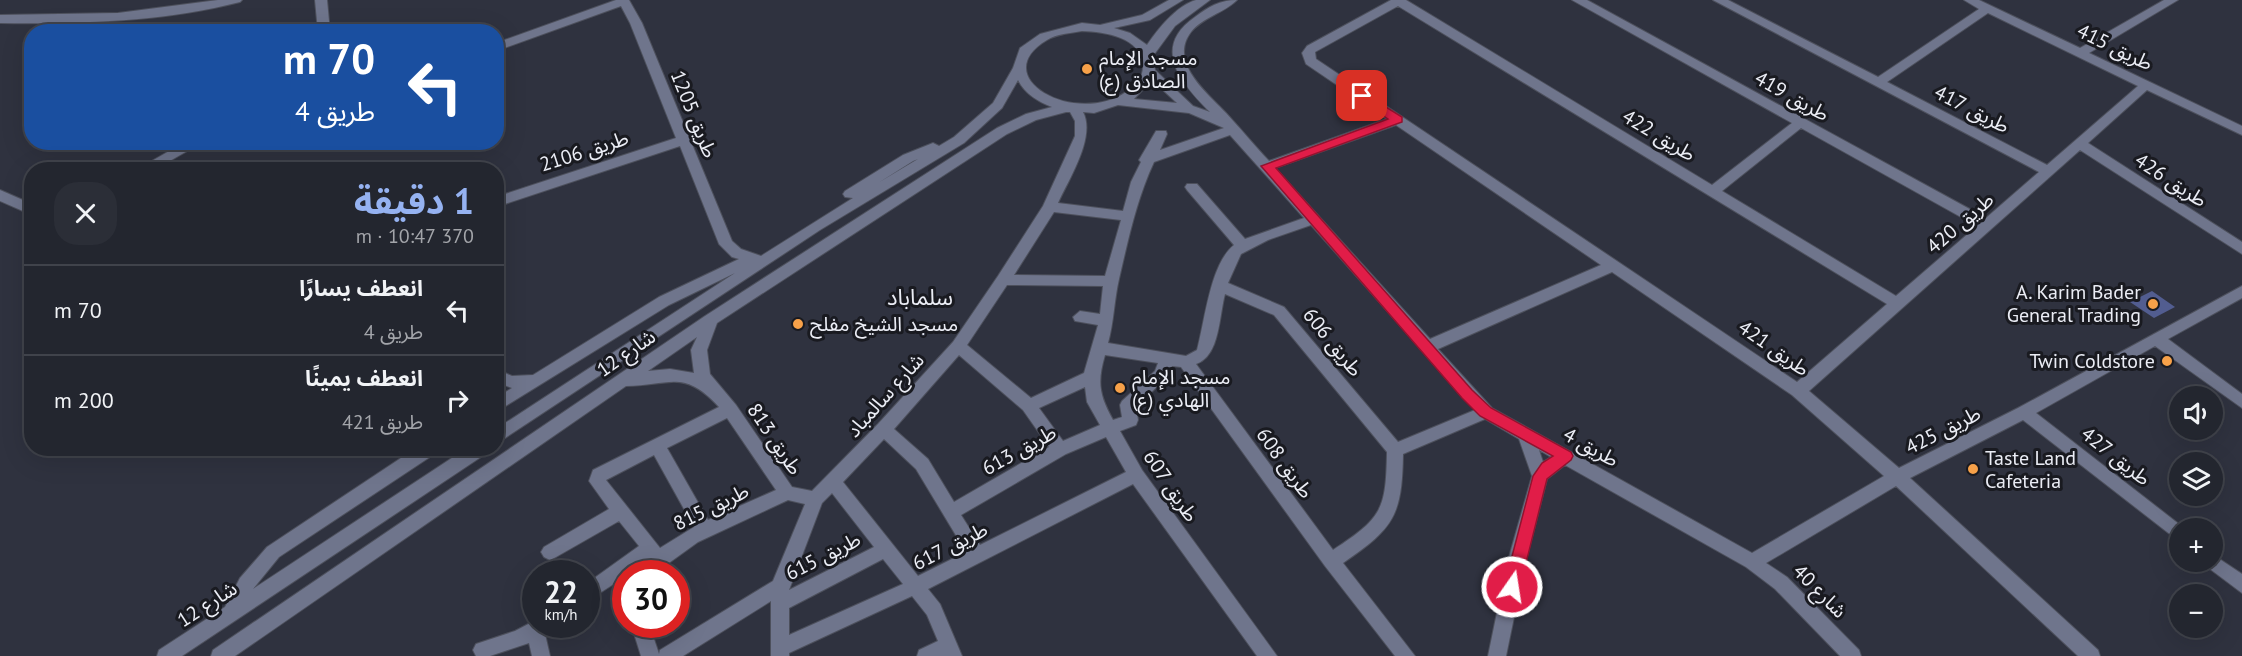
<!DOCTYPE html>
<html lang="ar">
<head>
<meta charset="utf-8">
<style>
  :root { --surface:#23262f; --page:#2b2e37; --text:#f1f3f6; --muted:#a3a5aa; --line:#40434b; --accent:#95b2f1 }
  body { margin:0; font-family:"PT Sans","Noto Sans Arabic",sans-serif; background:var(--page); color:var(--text); direction:rtl; height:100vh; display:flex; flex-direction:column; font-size:22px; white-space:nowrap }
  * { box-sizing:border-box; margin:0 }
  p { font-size:20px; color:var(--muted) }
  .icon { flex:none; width:33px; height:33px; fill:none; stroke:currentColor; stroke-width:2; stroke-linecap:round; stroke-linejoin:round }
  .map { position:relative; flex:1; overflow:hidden; direction:ltr }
  .drawer { position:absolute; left:24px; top:162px; width:480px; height:294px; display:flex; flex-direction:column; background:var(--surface); border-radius:24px; box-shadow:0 6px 24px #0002,0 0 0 2px var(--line); direction:rtl }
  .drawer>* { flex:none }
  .guide { position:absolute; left:24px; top:24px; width:480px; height:126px; border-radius:24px; box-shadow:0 6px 24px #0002,0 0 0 2px var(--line); direction:rtl; background:#1a4fa0; color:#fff; overflow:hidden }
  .controls { position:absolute; left:2169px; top:386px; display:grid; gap:12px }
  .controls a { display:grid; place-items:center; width:54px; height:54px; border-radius:50%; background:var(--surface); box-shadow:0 6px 24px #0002,0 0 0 2px var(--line); font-size:30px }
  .speed { position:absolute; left:522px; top:560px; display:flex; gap:12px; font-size:30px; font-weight:700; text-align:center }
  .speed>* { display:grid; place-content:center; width:78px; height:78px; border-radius:50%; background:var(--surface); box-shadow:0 6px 24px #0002,0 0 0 2px var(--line); line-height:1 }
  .speed small { font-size:15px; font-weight:400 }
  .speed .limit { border:9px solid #d22; background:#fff; color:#111 }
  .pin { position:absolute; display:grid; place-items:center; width:51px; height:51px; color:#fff; margin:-26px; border-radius:12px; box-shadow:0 3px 9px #0006 }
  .me { position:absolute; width:66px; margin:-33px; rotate:13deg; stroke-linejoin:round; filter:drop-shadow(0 0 4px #0008) }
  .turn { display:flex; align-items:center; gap:21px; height:126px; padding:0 30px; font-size:27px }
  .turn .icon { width:78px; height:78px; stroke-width:2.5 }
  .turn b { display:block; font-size:42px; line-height:51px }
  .round { display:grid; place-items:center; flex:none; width:63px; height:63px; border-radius:24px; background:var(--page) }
  .headline { display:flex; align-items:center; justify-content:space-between; height:102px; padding:0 30px }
  h1 { font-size:36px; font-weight:700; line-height:45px; color:var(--accent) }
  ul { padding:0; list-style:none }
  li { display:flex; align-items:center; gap:18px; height:90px; padding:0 30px; border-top:2px solid var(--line) }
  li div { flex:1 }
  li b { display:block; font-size:22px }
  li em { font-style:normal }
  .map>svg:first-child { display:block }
</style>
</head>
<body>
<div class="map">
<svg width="2242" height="656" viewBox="0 0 2242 656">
  <rect width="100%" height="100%" fill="#2f323f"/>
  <polygon fill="#525d90" points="2152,291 2175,307 2154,318 2130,302"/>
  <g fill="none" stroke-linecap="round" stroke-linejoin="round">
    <g stroke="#4d505c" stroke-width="2">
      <g id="minor">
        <path d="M218 0H242L240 2C162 22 80 24 0 23V15L118 13Z"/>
        <polygon points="315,0 327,0 330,32 318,32"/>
        <path d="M616 0H629L642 23 732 241 741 249 761 256 853 198 845 197 843 194 845 191 903 155 933 143 939 146 954 137 993 103 1013 68 1020 48 1040 34 1082 23 1100 25 1142 15 1169 0H1183L1150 20 1114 28 1130 33 1147 45C1158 29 1176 6 1196 0 1199 0 1206 0 1210 0L1175 26 1153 56 1155 70 1193 106 1210 112C1182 84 1150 48 1195 17 1208 7 1220 0 1237 0 1224 13 1203 17 1191 32 1168 62 1207 93 1226 113 1239 127 1254 145 1269 161L1387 119 1306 64 1302 53 1307 46 1391 0H1406L1712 185 1792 123 1572 0H1587L1986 218 2039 172 1713 0H1728L1878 77 1979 9 1964 0H1979L2080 48 2164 0H2178L2089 53 2242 126V135L2147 90 2088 143 2242 242V254L2080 150 1809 391 1899 468 2018 408 2242 286V298L2168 339 2242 394V408L2155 346 2036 413 2184 528H2180V542L2023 420 1910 478 2098 650 2100 656H2078L1896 486 1766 563 1787 577 1859 650 1861 656H1840L1775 589 1746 567 1565 465 1547 479 1525 564 1506 656H1488L1507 564 1532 476 1519 439 1485 419 1403 454C1402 516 1394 528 1343 563L1415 656H1395L1325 566 1181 367 1172 366 1166 378 1136 407 1138 420 1136 425 1120 431 1142 470 1277 656H1257L1133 484 928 589 940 604 962 656H917L919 650 938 641 927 615 912 596 789 653V656H771V601L683 656H641L631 624H649L659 654 660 650 773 581 805 504 788 500 698 542 655 573H634L637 568 626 573V576L586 602V584L639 546 619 521 556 557 550 560 544 557 541 552 544 547 609 509 589 481 593 470 719 407C683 368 670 386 626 386L235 656H211L213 650 705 316 997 128 1026 114 1052 107C1039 102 1025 94 1018 80L1002 108 964 143 820 230 496 444V429L735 273 669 305 496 412V398L512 388 496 382V369L512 376 533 375 659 297 739 259 732 257 719 244 680 146 496 207V197L676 138 630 23 621 6 496 51V43ZM1398 6 1887 304 1797 382 1316 59 1315 52ZM1988 13 2138 86 2047 165 1887 82ZM1082 31C1105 32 1142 37 1143 66 1143 78 1136 86 1126 92 1075 127 985 77 1047 40 1056 34 1071 33 1082 31ZM1152 80 1177 103 1134 99ZM1118 105 1189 113 1224 128 1160 150 1167 134 1166 131H1156L1139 160 1141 162 1131 182 1123 211 1058 203C1069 179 1096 137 1083 112L1094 113ZM1066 112H1070L1075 121V136L1043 206 998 276 953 342 878 424 812 491 792 487 736 405 710 374 707 350 717 323 1007 134 1036 120ZM1396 125 1601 265 1430 339 1275 168ZM1801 128 1977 226 1896 296 1722 191ZM1230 135 1304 218 1245 239 1197 184H1187L1185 187 1187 190 1234 245C1210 264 1205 321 1197 350L1186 356 1108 343C1114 322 1114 300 1119 279 1128 240 1137 198 1154 162ZM918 159 878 183 913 161ZM1054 212 1121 220 1105 276 1014 275ZM1311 225 1475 410 1398 442 1284 307 1228 283 1241 254 1268 240ZM1612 272 1792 395 1884 476 1752 553 1492 408 1438 349ZM1007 285 1103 286 1100 314 1080 311 1073 317 1075 321 1098 325 1084 373 1031 398 967 345ZM1225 294 1274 315 1387 452C1386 510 1382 518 1333 550L1196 364C1220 356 1219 316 1225 294ZM697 337 691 350 694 373 670 369 648 371ZM959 355 1023 410 1049 447 954 502 928 459 894 429ZM1105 355 1158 363 1155 371 1122 401 1120 405 1122 417 1113 420C1099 395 1097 382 1105 355ZM1085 387 1087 402 1100 425 1063 441 1039 408ZM727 418 776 490 708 520 667 448ZM1106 437 1126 472 980 545 961 515 1066 454ZM884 439 916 469 966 552 918 576 843 482ZM1539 450 1551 457 1543 462ZM654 455 694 527 660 548 606 480ZM832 493 874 547 789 590 822 503ZM883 559 903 584 789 635V608Z"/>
        <polygon points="185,142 203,142 154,170 136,170"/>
        <polygon points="0,190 32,204 32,215 0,201"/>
        <polygon points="416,448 438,448 436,453 279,557 253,589 467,448 489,448 487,453 182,656 157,656 159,650 225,607 240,578 267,547"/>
        <polygon points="2212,554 2242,574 2242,593 2206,566 2203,561 2212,561"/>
        <polygon points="536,620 536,624 554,624 551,630 545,634 550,656 532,656 529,643 490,656 476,656 473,650 476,644 515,631"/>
      </g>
    </g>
    <use href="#minor" fill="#6f758c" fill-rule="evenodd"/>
  </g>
  <polygon fill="#e11d48" stroke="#92132f" stroke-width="1.5" points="1362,92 1402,117 1402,122 1276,168 1472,390 1491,408 1571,452 1573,456 1571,460 1547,479 1520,587 1518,592 1512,594 1506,592 1504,587 1533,476 1542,463 1553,456 1480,416 1462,398 1261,166 1388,119 1358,99 1358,93"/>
  <g fill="#f7a149" stroke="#191a20" stroke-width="2">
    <circle cx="1087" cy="69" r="6"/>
    <circle cx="2153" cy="304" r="6"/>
    <circle cx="798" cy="324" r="6"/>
    <circle cx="2167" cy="361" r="6"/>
    <circle cx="1120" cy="388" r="6"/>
    <circle cx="1973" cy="469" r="6"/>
  </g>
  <g text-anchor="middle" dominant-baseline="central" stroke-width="6" stroke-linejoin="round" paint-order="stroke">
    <g font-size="20" fill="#ebedf5" stroke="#191a20">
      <text transform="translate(2115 47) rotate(26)">طريق 415</text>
      <text transform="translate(1792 96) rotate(29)">طريق 419</text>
      <text transform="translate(1972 109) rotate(27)">طريق 417</text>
      <text transform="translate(694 114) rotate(68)">طريق 1205</text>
      <text transform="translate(1659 135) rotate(31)">طريق 422</text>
      <text transform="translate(584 151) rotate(-18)">طريق 2106</text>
      <text transform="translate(2171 180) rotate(33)">طريق 426</text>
      <text transform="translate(1960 223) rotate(-41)">طريق 420</text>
      <text transform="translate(1333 342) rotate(51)">طريق 606</text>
      <text transform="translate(1774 348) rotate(35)">طريق 421</text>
      <text transform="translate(626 353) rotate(-35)">شارع 12</text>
      <text transform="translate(885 395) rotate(-48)">شارع سالمباد</text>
      <text transform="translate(1943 430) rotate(-27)">طريق 425</text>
      <text transform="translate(775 439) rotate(56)">طريق 813</text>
      <text transform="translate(1591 447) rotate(29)">طريق 4</text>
      <text transform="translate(1019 450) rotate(-29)">طريق 613</text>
      <text transform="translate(2116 456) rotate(38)">طريق 427</text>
      <text transform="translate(1285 463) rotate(54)">طريق 608</text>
      <text transform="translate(1171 486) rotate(56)">طريق 607</text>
      <text transform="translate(711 507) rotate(-26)">طريق 815</text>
      <text transform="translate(950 546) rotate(-27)">طريق 617</text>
      <text transform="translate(823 556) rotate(-27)">طريق 615</text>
      <text transform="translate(1820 591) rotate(45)">شارع 40</text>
      <text transform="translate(207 604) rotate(-33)">شارع 12</text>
    </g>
    <g font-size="20" fill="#ebedf5" stroke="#191a20" text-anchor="start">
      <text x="1099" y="58">مسجد الإمام<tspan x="1099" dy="23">الصادق (ع)</tspan></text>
      <text x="2141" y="292" text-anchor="end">A. Karim Bader<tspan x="2141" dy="23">General Trading</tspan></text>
      <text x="810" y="324">مسجد الشيخ مفلح</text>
      <text x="2155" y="361" text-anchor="end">Twin Coldstore</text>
      <text x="1132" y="377">مسجد الإمام<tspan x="1132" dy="23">الهادي (ع)</tspan></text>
      <text x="1985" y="458">Taste Land<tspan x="1985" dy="23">Cafeteria</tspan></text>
    </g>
    <g font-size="22" fill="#ebedf5" stroke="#191a20">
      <text x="920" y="297">سلماباد</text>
    </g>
  </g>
</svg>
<div class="controls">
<a><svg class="icon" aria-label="sound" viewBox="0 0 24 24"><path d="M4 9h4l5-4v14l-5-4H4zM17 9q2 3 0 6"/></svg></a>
<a><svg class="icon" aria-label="layers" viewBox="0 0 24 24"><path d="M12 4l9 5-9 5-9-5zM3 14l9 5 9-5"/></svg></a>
<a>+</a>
<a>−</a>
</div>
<div class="speed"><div>22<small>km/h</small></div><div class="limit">30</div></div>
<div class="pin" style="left:1362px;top:96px;background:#d93025"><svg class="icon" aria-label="arrive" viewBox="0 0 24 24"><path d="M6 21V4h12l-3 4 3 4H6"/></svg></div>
<svg class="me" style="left:1512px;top:587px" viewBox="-20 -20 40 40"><circle r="17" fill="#e11d48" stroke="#fff" stroke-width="3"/><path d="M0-11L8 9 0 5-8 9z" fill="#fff"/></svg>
<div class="guide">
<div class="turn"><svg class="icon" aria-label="left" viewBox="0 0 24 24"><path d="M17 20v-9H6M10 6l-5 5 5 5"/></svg><div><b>70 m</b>طريق 4</div></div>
</div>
<section class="drawer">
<div class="headline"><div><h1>1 دقيقة</h1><p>370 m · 10:47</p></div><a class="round"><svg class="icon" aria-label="close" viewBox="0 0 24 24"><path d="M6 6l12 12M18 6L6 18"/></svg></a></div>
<ul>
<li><svg class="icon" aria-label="left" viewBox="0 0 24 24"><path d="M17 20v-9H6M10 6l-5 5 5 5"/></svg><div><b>انعطف يسارًا</b><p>طريق 4</p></div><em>70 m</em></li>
<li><svg class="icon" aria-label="right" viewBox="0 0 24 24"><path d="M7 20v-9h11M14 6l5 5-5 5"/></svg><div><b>انعطف يمينًا</b><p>طريق 421</p></div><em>200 m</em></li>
</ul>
</section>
</div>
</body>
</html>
